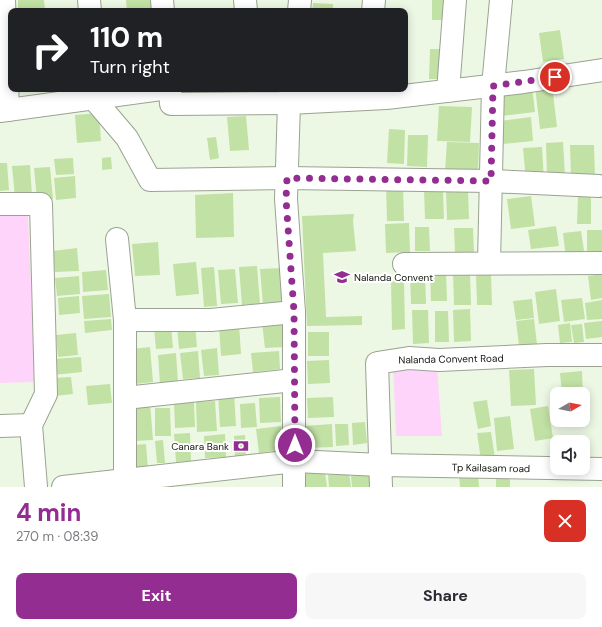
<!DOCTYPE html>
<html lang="en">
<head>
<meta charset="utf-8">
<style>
  :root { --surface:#fff; --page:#f7f7f7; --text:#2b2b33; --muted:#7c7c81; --accent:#942d92 }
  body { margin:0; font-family:"DM Sans",sans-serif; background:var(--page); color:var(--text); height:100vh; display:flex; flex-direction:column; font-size:15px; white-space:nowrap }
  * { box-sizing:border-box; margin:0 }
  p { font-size:13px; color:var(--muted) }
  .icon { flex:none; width:22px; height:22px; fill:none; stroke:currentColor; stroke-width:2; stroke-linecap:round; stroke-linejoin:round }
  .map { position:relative; height:487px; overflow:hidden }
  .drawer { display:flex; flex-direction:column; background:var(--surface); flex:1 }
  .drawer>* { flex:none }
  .hud { position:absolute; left:8px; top:8px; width:400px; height:84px; border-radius:8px; box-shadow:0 2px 10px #0003; background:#202124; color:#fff; overflow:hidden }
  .needle { width:26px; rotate:81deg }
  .tools { position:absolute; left:550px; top:387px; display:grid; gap:8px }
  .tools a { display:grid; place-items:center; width:40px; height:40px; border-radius:8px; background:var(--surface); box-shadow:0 2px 10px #0003; font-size:20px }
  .pin { position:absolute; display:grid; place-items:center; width:34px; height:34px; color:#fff; margin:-17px; border:2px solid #fff; border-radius:50%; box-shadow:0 1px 4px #0007 }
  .me { position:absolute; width:44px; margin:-22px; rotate:0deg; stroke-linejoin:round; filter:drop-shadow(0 0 3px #0008) }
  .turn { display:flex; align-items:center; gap:14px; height:84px; padding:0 16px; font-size:18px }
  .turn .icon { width:52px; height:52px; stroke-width:2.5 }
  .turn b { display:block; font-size:28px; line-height:34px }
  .round { display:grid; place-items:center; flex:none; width:42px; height:42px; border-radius:8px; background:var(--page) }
  .headline { display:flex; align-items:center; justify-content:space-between; height:68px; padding:0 16px }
  h1 { font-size:24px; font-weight:700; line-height:30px; color:var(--accent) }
  .primary-button { display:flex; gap:8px; margin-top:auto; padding:8px 16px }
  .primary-button a { flex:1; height:46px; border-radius:8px; background:var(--accent); color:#fff; font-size:16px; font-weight:700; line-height:46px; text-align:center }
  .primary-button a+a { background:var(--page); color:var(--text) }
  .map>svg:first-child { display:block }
</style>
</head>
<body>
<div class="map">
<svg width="602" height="487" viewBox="0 0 602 487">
  <rect width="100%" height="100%" fill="#edf8e4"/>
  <g fill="#ffd4fb">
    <polygon points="0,216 28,216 35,382 0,383"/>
    <polygon points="393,365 437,366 442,436 396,436"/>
  </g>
  <g fill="#c2e1a4">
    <polygon points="18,0 44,0 45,10 18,11"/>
    <polygon points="126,0 155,0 156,11 127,11"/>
    <polygon points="432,0 447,0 446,20 432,20"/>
    <polygon points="313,3 333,4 333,11 312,11"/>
    <polygon points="359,8 359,11 338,11 338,9"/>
    <polygon points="560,30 564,59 543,62 539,33"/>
    <polygon points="430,49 444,49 444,79 429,79"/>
    <polygon points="552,85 557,127 540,129 535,87"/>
    <polygon points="532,86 535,112 501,116 498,90"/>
    <polygon points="439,106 472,107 470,142 437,141"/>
    <polygon points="99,113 101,141 77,143 75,115"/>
    <polygon points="246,116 249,150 230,151 227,117"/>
    <polygon points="531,117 533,141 503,144 500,121"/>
    <polygon points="389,129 405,130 404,164 387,163"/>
    <polygon points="408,135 428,135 427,167 407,166"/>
    <polygon points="216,137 219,158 210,160 207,138"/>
    <polygon points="447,142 479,143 478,173 445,171"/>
    <polygon points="563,142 565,175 547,176 546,143"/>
    <polygon points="570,145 594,145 595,176 571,176"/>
    <polygon points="542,147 544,180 526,181 523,148"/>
    <polygon points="111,157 112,169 102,170 102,158"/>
    <polygon points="73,158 74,174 56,175 54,159"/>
    <polygon points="0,163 7,163 9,190 0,191"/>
    <polygon points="30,165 32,196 15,198 12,166"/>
    <polygon points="50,167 53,199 37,200 34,168"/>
    <polygon points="75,176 76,198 56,200 54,178"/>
    <polygon points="386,185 403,185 404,221 387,221"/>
    <polygon points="424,190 443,190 444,219 425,219"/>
    <polygon points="468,190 469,219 447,220 446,191"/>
    <polygon points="233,193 234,237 196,238 195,195"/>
    <polygon points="531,196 535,226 511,229 507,199"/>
    <polygon points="578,196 591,196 591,224 577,224"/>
    <polygon points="354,214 353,221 356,251 323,253 326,317 362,316 362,325 307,326 302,216"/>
    <polygon points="409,223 410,252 386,253 385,224"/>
    <polygon points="556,226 559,246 531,249 528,230"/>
    <polygon points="415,227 429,227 430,251 415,251"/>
    <polygon points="454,228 473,228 474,253 455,253"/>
    <polygon points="587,230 602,230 602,256 587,255"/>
    <polygon points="581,231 585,257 566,259 563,233"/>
    <polygon points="158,242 160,275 135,276 132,244"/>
    <polygon points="77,248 79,271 55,272 53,251"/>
    <polygon points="196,262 199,294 176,296 173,264"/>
    <polygon points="257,266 260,304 242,305 239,267"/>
    <polygon points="214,267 217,306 204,307 201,268"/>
    <polygon points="281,268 284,303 263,305 260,269"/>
    <polygon points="235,269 238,303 221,304 218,270"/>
    <polygon points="106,270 108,290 83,292 82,272"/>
    <polygon points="430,272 446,272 447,301 431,301"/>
    <polygon points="470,273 471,305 454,305 453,274"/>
    <polygon points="410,274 425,274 426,304 411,304"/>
    <polygon points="476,274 491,274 492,305 477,305"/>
    <polygon points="602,274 602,298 591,300 588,276"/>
    <polygon points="79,276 80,294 57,296 55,278"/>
    <polygon points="391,281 404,281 405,329 392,330"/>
    <polygon points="556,289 560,321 539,324 535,292"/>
    <polygon points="109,294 111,317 84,319 82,296"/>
    <polygon points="79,296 80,313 59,315 58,298"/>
    <polygon points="582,298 585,319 564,322 561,300"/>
    <polygon points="532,299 534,318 516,320 513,301"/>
    <polygon points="602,300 602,319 587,320 585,303"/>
    <polygon points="470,309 471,341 454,342 453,310"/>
    <polygon points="412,310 428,310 429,343 413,344"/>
    <polygon points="435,311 448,311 449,342 435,342"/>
    <polygon points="111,319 112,330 85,333 84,321"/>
    <polygon points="534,319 537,344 519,346 516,321"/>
    <polygon points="282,321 284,347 265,348 262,323"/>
    <polygon points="602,321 602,337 586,339 584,323"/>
    <polygon points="570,323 572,342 560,343 558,325"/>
    <polygon points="195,324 197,347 179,349 177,326"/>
    <polygon points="239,324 241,354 221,356 219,326"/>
    <polygon points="582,324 584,342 574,343 571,325"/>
    <polygon points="171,326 173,348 156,349 154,328"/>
    <rect x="308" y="332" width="21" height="24"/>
    <polygon points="76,333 78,355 58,357 56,335"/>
    <polygon points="150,347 153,382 135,384 131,349"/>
    <polygon points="217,348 219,375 204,376 201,350"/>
    <polygon points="198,351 200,378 183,379 180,353"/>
    <polygon points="279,351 280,369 253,372 251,353"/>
    <polygon points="176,353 178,383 160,384 158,355"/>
    <polygon points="81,357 82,372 54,375 52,359"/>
    <polygon points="329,360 330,383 308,384 307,361"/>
    <polygon points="534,369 536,405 511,406 509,370"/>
    <polygon points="582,371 583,394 562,394 560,373"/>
    <polygon points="71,377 73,394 55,396 53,378"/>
    <polygon points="110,384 112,403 88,405 86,386"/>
    <polygon points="234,392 236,426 220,427 218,393"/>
    <polygon points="280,397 281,422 260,423 259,398"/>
    <polygon points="333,397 334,417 308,418 307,398"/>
    <polygon points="487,400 491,426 478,429 473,402"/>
    <polygon points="215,401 217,431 197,432 196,402"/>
    <polygon points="194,402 195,427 175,428 174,403"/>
    <polygon points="150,403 153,440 135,441 133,404"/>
    <polygon points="255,403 257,427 241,428 240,404"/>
    <polygon points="548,406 553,438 535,441 530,409"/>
    <polygon points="155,408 170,408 171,436 155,436"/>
    <polygon points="510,416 514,449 497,451 494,418"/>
    <polygon points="365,422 367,443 353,445 352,423"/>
    <polygon points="332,424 333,447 305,448 305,426"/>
    <polygon points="335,424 348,424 349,445 336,446"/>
    <polygon points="281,426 284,449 259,453 256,429"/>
    <polygon points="491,432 495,458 481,460 477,433"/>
    <polygon points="190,433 191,461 176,462 174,434"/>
    <polygon points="225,434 226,457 205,458 204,436"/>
    <polygon points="245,435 246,456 235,456 234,436"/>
    <polygon points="163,440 165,463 157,463 155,441"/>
    <polygon points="146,444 148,470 135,470 133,445"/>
    <polygon points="324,465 327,487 302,487 299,468"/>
    <polygon points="349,473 351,487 329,487 328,475"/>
    <polygon points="370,473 372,487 352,487 351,476"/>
    <polygon points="478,473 479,487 460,487 459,474"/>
    <polygon points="510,475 510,487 496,487 496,476"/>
  </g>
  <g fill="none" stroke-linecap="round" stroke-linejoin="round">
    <g stroke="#9aa391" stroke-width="24">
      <g id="minor">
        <polyline points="4,0 8,110"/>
        <polyline points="89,0 90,11"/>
        <polyline points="162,0 163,11"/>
        <polyline points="245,0 246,11"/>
        <polyline points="299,11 300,0"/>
        <polyline points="373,11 374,0"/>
        <polyline points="93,89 93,98 127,138 150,180 287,178 491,181 599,186"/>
        <polyline points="170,89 171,104 289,103 386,98 524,82 602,70"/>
        <polyline points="291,89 289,103 286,199 294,312 294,487"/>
        <polyline points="448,91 455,0"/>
        <polyline points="0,111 161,89"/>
        <polyline points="0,204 41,204 46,394 31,425 36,487"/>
        <polyline points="117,239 125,320 125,480"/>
        <polyline points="489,263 493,86 501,0"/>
        <polyline points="404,264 602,263"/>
        <polyline points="125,320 211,320 294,312"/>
        <polyline points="125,398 294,380"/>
        <polyline points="0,426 31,425"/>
        <polyline points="63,487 295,461 380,465 602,469"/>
        <polyline points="381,487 377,363 409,358 439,360 547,355 602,355"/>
      </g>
    </g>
    <use href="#minor" stroke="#fff" stroke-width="22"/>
  </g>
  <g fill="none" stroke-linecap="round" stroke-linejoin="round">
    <polyline stroke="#942d92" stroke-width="7" stroke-dasharray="0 12.6" points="295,445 294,312 286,199 287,178 491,181 493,86 555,77"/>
  </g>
  <defs>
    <g id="school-bare" transform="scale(1.2)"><path d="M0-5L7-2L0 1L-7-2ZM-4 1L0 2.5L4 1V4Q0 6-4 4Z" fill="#942d92" stroke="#fff" stroke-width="2.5" paint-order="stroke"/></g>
    <g id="bank-bare" transform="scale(1.2)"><path d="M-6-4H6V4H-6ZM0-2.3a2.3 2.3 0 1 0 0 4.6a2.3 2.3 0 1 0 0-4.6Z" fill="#942d92" stroke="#fff" stroke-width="2.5" paint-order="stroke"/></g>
  </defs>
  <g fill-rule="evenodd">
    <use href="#school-bare" x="342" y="277"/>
    <use href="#bank-bare" x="241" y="446"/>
  </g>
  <g text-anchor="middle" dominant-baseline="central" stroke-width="4" stroke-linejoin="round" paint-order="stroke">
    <g font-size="10" fill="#10140d" stroke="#fff" text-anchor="start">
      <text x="354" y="277">Nalanda Convent</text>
      <text x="229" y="446" text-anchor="end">Canara Bank</text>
    </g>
    <g font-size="10" fill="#10140d" stroke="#fff">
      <text transform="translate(451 359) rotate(-1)">Nalanda Convent Road</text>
      <text transform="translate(491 468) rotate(1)">Tp Kailasam road</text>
    </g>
  </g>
</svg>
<div class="tools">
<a><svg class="needle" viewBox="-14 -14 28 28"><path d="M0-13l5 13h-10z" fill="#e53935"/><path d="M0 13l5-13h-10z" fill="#7c7c81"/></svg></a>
<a><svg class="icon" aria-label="sound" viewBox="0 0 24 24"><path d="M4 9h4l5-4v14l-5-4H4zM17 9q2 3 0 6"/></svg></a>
</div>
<div class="pin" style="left:555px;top:77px;background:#d93025"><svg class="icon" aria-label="arrive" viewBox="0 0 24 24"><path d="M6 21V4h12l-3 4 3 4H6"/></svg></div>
<svg class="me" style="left:295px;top:445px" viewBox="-20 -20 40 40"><circle r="17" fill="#942d92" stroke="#fff" stroke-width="3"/><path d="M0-11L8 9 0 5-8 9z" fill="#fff"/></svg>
<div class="hud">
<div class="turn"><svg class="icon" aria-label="right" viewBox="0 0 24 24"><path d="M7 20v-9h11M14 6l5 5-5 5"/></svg><div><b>110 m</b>Turn right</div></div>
</div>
</div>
<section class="drawer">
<div class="headline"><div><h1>4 min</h1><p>270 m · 08:39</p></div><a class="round" style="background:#d93025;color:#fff"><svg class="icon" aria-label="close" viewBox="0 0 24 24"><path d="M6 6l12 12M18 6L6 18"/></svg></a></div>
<div class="primary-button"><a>Exit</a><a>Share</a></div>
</section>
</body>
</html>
